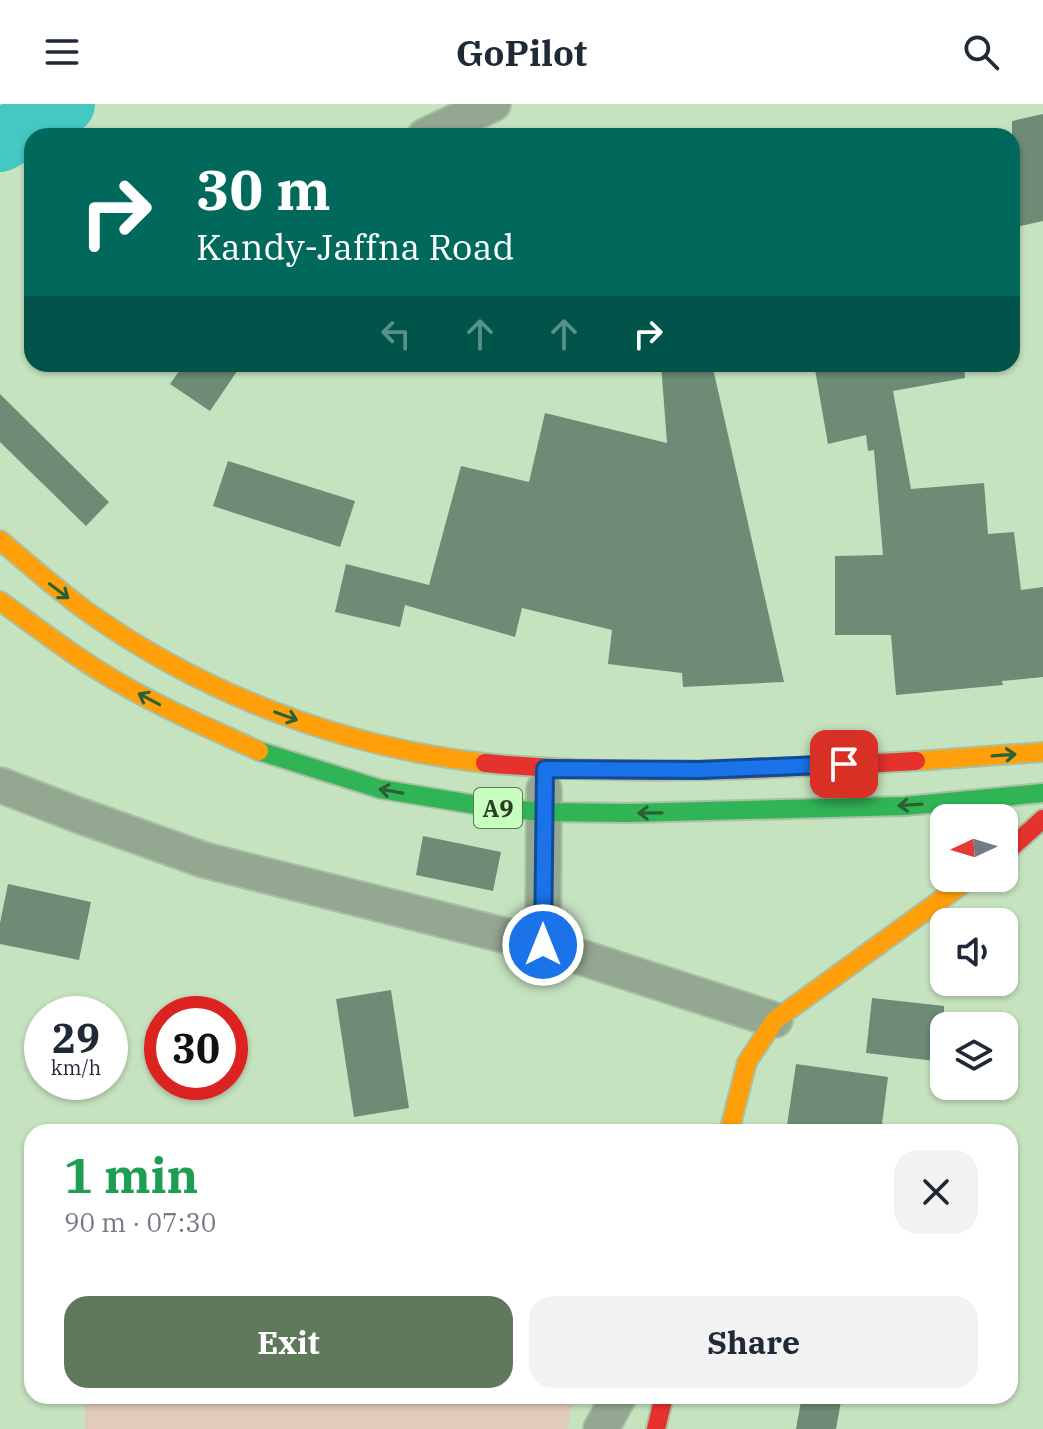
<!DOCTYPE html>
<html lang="en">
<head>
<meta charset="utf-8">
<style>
  :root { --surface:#fff; --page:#f2f2f3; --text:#1f2937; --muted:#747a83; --accent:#60785b }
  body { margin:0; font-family:"IBM Plex Serif",serif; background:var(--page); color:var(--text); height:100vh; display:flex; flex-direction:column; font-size:30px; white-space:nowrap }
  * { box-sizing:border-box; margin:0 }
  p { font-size:26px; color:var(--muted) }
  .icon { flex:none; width:44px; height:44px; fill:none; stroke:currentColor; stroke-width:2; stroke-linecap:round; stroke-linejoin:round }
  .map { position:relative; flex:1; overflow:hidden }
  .sheet { position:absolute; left:24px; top:1020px; width:994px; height:280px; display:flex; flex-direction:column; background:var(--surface); border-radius:24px; box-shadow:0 2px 6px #0004 }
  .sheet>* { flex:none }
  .banner { position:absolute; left:24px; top:24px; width:996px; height:244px; border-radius:24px; box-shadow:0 2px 6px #0004; background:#00695c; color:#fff; overflow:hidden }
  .needle { width:52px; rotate:266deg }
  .controls { position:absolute; left:930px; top:700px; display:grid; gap:16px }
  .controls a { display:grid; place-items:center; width:88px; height:88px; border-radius:16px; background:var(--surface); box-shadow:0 2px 6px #0004; font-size:40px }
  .speed { position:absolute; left:24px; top:892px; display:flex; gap:16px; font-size:40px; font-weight:700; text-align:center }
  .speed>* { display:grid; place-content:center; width:104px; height:104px; border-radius:50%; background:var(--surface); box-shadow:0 2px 6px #0004; line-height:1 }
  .speed small { font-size:20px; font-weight:400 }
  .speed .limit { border:12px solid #d22; background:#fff; color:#111 }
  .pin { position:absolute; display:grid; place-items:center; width:68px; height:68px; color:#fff; margin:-34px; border-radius:16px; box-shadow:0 4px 12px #0006 }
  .me { position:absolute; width:88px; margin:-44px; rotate:0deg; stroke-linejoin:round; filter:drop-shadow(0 0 6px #0008) }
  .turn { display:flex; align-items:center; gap:28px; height:168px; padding:0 40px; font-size:36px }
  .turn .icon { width:104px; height:104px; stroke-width:2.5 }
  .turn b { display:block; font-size:56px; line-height:68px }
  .lanes { display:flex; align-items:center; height:76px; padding:0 40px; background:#0003; justify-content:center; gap:40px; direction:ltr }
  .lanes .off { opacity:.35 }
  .round { display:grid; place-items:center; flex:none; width:84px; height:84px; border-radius:24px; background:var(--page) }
  .overview { display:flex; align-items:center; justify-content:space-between; height:136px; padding:0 40px }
  h1 { font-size:48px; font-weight:700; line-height:60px; color:#1e9e55 }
  .cta { display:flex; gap:16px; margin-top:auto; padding:16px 40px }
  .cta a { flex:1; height:92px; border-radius:24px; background:var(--accent); color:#fff; font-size:32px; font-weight:700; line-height:92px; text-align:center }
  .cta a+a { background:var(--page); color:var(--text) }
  header { display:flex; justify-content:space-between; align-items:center; height:104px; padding:0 40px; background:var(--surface); font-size:36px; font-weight:700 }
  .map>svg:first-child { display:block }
</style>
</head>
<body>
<header><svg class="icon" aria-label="menu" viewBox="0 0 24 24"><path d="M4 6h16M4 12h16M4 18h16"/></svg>GoPilot<svg class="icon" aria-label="search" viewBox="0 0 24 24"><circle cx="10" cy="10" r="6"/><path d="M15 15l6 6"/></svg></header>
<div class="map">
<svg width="1043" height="1325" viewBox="0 0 1043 1325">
  <rect width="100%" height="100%" fill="#c6e3c0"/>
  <polygon fill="#e3cbba" points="85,1292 574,1292 567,1325 85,1325"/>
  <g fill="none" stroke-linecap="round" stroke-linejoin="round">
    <polyline stroke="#44c8c4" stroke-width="62" points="0,37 64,0"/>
  </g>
  <g fill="#6d8b75">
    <polygon points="1043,10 1043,117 1012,124 1012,17"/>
    <polygon points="184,260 242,260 210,307 170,280"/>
    <polygon points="661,260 712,260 784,578 683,583 682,569 608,560 612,526 522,504 515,533 405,501 400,523 335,508 346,460 429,481 461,362 529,378 545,309 667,339"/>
    <polygon points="814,260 964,260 965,274 893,287 911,385 984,379 988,430 1014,428 1021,486 1043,483 1043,573 1002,577 1003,581 896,591 891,531 835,531 835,452 883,451 874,346 868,347 866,331 828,340"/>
    <polygon points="0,290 109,398 86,422 0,338"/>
    <polygon points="228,357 355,397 340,443 213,402"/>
    <polygon points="423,732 501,748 493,787 416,771"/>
    <polygon points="8,780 91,798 79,856 0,840 0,819"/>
    <polygon points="391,886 409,1004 354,1013 336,895"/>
    <polygon points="872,894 944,902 944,958 866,949"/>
    <polygon points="796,960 888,973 881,1028 786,1028"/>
    <polygon points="802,1292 842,1292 836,1325 796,1325"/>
  </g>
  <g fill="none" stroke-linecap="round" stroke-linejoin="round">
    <g stroke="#a8c0a3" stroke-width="38">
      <g id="street">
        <polyline points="425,32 493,0"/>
        <polyline points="0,681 78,711 204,756 543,841 775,916"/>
        <polyline points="543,841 544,685"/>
        <polyline points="601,1325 619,1292"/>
      </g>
    </g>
    <g stroke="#a8c0a3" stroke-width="22">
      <polyline id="fast" points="259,647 380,685 489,703 544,708 629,709 905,702 1043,689"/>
    </g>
    <g stroke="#a8c0a3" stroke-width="22">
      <g id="slow">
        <path d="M0 436C28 460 55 484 85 506 202 590 341 643 485 659"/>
        <path d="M0 497C40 526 79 556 121 580 166 606 213 626 259 647"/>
        <polyline points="916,657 1043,648"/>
        <polyline points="729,1028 747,958 775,916 971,774"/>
      </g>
    </g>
    <g stroke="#a8c0a3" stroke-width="22">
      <g id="jam">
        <path d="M485 659C628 673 772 665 916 657"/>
        <polyline points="1004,750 1043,715"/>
        <polyline points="656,1325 664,1292"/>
      </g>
    </g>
    <use href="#street" stroke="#94a791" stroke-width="34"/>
    <use href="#fast" stroke="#30b455" stroke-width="18"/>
    <use href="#slow" stroke="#ff9f0a" stroke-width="18"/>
    <use href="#jam" stroke="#e5322d" stroke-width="18"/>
  </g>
  <defs><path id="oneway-shaft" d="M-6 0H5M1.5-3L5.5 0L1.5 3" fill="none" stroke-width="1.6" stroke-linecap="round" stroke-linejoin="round" transform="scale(2)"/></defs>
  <g stroke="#2b6133">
    <use href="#oneway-shaft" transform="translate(59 487) rotate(37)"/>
    <use href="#oneway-shaft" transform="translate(149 595) rotate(-152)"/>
    <use href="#oneway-shaft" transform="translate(286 612) rotate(20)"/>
    <use href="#oneway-shaft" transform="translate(1004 651) rotate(-4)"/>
    <use href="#oneway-shaft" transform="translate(391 687) rotate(-170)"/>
    <use href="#oneway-shaft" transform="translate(910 701) rotate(176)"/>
    <use href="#oneway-shaft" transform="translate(650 709) rotate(179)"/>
  </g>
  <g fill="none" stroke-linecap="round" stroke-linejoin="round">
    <g stroke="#114b97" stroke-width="20">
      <polyline id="route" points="543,841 545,665 700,666 844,660"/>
    </g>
    <use href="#route" stroke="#1a73e8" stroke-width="14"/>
  </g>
  <g text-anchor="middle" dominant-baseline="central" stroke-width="8" stroke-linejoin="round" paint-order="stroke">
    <rect fill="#c8febf" stroke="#597853" stroke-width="2" x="474" y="684" width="48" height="40" rx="6"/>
    <g font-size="24" font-weight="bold" fill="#293e25">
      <text x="498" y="704">A9</text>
    </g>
  </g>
</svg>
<div class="controls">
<a><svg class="needle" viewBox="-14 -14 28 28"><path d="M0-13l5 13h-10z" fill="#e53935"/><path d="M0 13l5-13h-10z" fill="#747a83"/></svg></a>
<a><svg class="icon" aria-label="sound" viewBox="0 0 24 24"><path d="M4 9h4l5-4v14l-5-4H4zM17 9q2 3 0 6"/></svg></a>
<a><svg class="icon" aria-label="layers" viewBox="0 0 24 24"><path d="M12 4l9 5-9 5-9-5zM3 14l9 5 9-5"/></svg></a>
</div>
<div class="speed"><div>29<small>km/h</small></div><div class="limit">30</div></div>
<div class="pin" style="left:844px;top:660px;background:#d93025"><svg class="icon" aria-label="arrive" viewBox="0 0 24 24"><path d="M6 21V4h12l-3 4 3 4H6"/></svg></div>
<svg class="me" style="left:543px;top:841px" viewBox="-20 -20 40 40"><circle r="17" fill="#1a73e8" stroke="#fff" stroke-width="3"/><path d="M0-11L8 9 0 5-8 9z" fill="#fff"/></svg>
<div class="banner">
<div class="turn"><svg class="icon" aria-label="right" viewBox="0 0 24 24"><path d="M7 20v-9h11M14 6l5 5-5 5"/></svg><div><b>30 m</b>Kandy-Jaffna Road</div></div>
<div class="lanes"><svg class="icon off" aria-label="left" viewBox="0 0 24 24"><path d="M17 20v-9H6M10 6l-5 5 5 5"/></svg><svg class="icon off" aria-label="ahead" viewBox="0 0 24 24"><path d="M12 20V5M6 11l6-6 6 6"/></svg><svg class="icon off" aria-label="ahead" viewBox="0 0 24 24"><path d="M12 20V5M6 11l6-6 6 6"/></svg><svg class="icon" aria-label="right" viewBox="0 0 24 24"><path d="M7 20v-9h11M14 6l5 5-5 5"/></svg></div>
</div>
<section class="sheet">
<div class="overview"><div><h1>1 min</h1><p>90 m · 07:30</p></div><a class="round"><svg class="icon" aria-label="close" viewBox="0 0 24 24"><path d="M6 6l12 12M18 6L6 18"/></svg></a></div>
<div class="cta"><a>Exit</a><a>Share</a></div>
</section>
</div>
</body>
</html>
